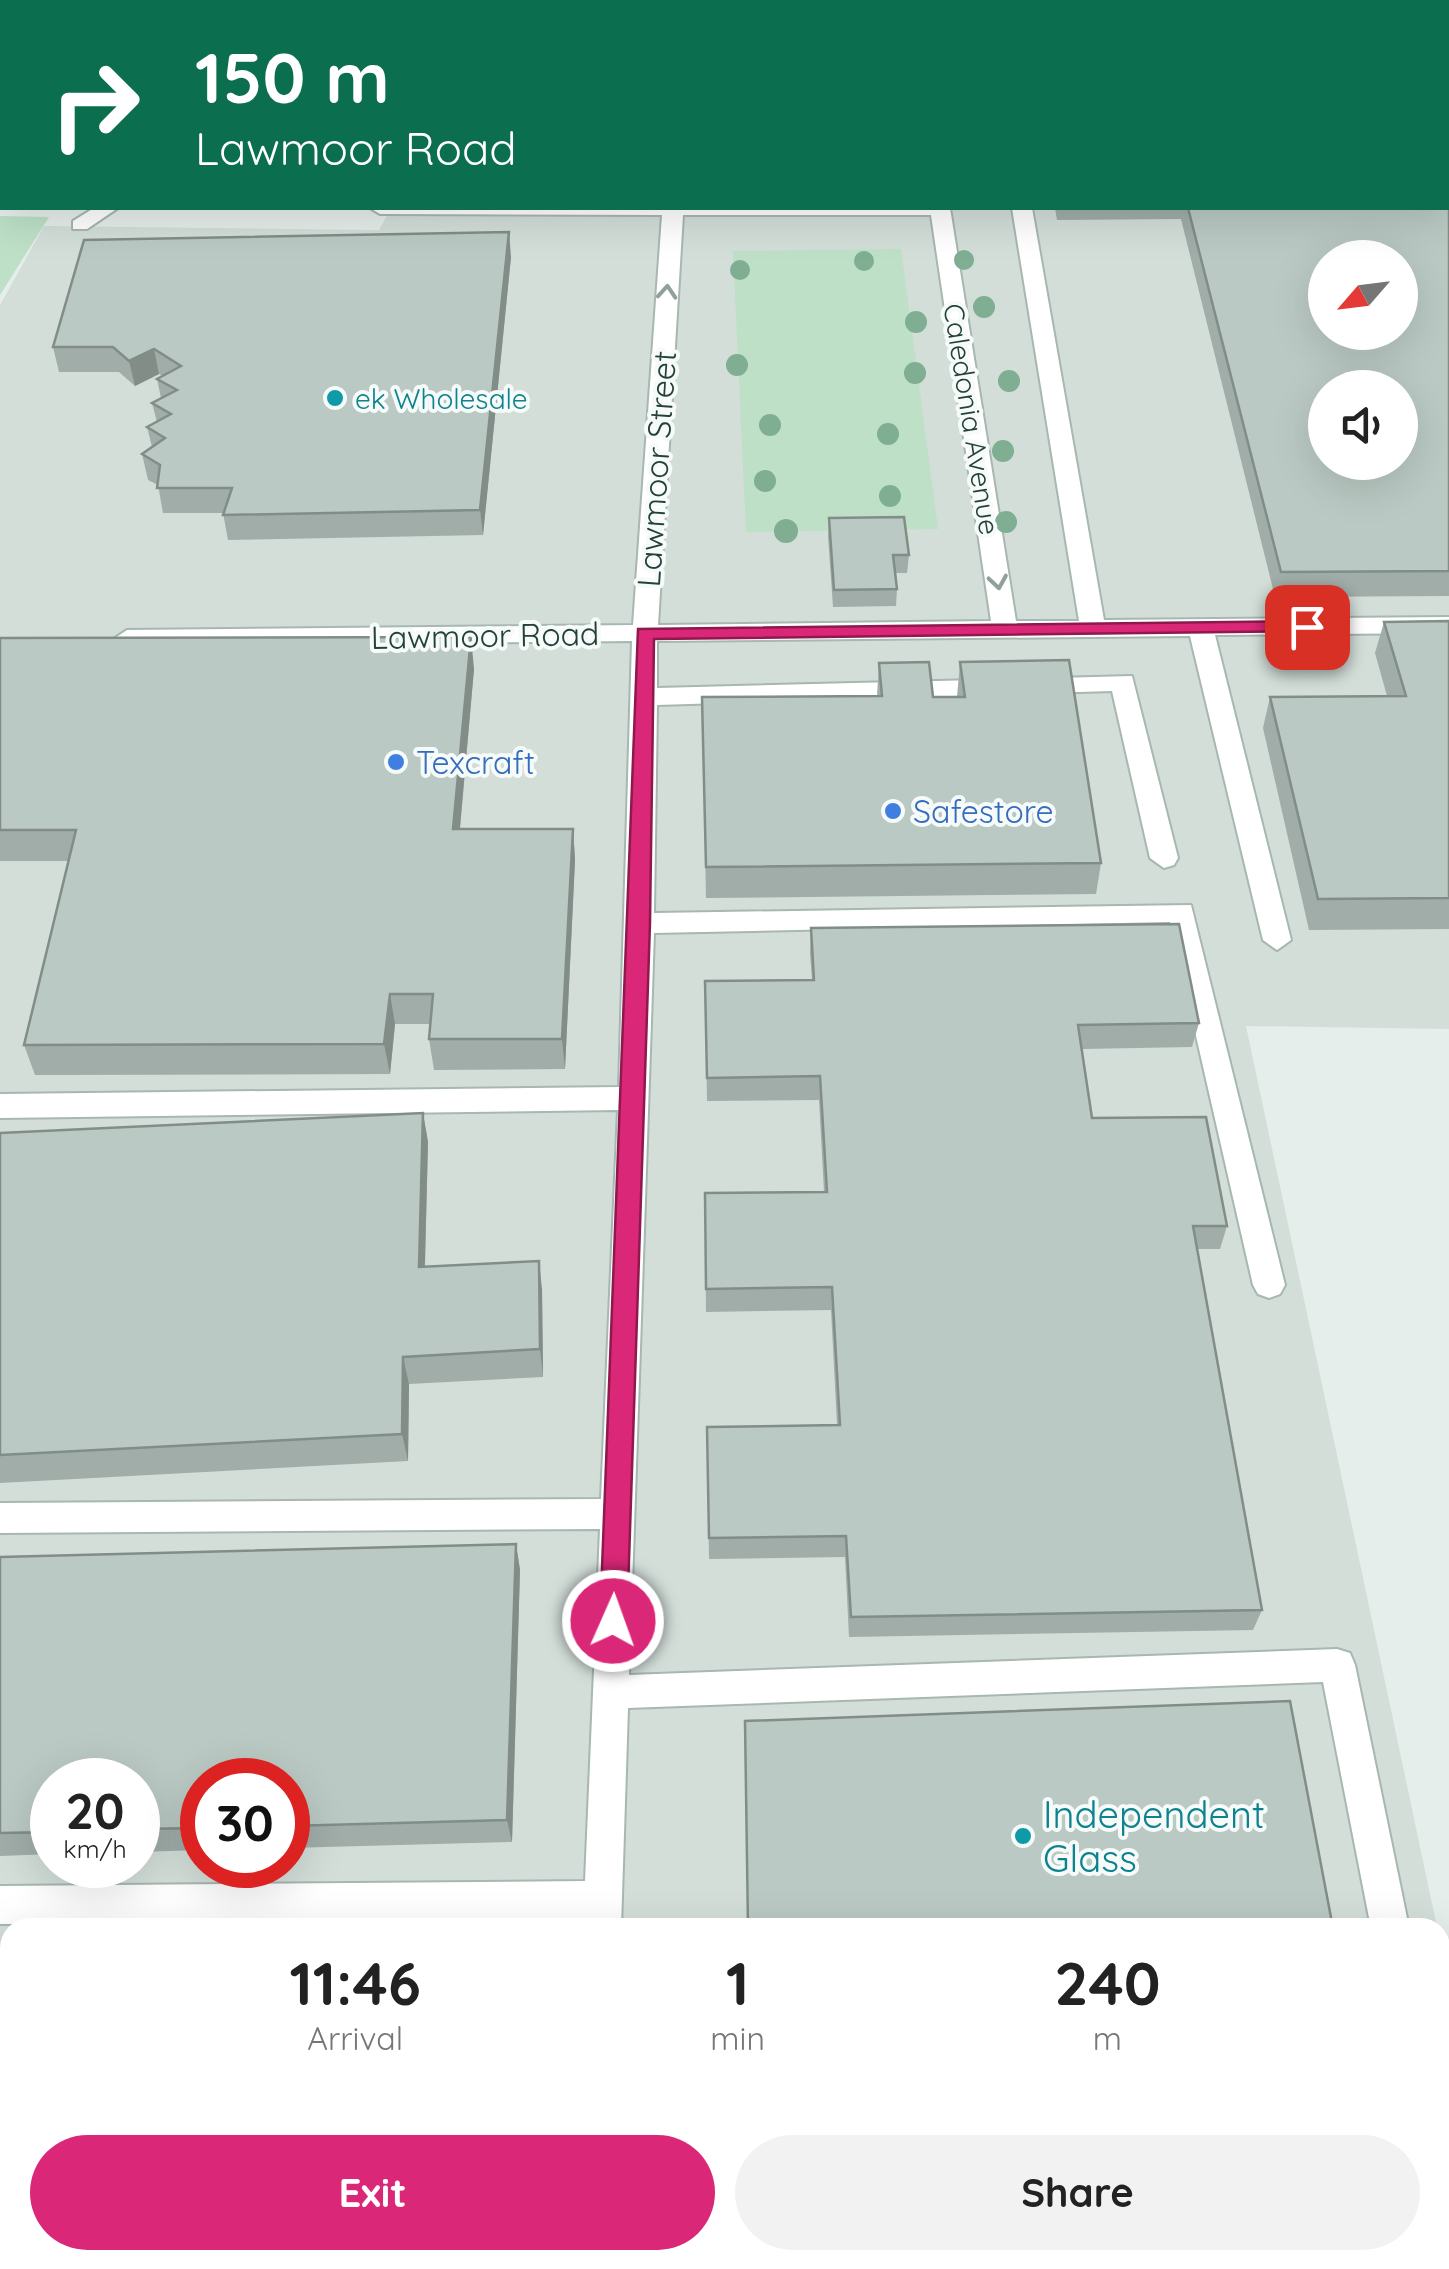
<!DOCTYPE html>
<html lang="en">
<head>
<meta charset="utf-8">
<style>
  :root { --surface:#fff; --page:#f2f2f2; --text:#222; --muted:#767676; --accent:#db2777 }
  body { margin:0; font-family:Quicksand,sans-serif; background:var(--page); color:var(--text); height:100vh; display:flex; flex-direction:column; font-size:38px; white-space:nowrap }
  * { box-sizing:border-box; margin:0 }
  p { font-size:32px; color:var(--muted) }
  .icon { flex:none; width:55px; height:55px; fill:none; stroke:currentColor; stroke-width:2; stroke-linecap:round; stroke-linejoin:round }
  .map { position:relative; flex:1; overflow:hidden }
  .panel { position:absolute; left:0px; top:1918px; width:1450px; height:352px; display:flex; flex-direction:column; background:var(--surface); border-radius:30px 30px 0 0; box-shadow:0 10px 40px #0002 }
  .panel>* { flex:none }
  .banner { position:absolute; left:0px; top:0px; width:1450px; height:210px; box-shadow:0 10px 40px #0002; background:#0b6e4f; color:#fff; overflow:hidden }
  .needle { width:65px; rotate:242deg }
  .buttons { position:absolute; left:1308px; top:240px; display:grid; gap:20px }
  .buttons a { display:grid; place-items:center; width:110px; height:110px; border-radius:50%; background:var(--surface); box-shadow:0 10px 40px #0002; font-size:50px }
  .speed { position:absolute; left:30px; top:1758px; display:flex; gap:20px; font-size:50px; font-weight:700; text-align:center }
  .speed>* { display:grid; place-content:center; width:130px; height:130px; border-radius:50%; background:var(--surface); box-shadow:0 10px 40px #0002; line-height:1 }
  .speed small { font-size:25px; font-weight:400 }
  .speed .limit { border:15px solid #d22; background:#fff; color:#111 }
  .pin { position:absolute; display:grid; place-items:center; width:85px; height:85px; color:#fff; margin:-42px; border-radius:20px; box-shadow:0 5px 15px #0006 }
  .me { position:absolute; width:110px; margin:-55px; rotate:2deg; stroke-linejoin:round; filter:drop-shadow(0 0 8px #0008) }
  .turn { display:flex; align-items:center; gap:35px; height:210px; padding:0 30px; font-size:45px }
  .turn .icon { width:130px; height:130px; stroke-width:2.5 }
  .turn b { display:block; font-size:70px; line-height:85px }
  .eta { display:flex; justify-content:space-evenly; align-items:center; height:170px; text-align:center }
  .eta b { font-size:60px; font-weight:700; line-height:70px }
  .cta { display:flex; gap:20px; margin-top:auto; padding:20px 30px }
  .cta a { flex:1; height:115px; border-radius:60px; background:var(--accent); color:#fff; font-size:40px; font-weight:700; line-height:115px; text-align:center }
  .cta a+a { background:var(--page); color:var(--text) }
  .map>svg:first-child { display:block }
</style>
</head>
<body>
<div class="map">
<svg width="1449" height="2269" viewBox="0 0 1449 2269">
  <rect width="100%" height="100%" fill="#e5eeea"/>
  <path fill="#d3ded9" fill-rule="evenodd" d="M503 0H1449V1029L1246 1026 1437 1927 10 1928V2260H1440V1943L1449 1985V2269H0V305L44 226 379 230 391 208H1448V2ZM1325 258H1400V332H1325ZM1325 388H1400V462H1325ZM52 1780H138V1865H52ZM202 1780H288V1865H202Z"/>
  <g fill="#bde0c7">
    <polygon points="0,216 49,217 0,295"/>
    <polygon points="901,249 938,529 746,532 733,251"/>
  </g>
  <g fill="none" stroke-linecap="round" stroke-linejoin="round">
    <g stroke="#a7b7b1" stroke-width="4">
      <g id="minor">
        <polygon points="293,0 323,0 323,1 295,2"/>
        <polygon points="546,0 546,2 528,2 528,0"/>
        <rect x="916" y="0" width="18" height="2"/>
        <polygon points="978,0 996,0 997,2 979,2"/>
        <rect x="0" y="139" width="2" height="12"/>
        <polygon points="94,208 118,208 87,229 73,229 73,221"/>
        <path d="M370 208H950L1016 621H1079L1012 208H1032L1104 620 1449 617V633L1215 635 1291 940 1277 950 1263 940 1190 636 657 641V688L1132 676 1178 858 1174 865 1164 868 1150 858 1112 691 657 705 654 913 1191 905 1285 1285 1280 1294 1269 1298 1258 1294 1253 1285 1170 922 654 933 629 1675 1337 1649 1350 1653 1355 1665 1409 1928H1371L1323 1682 628 1708 621 1928H583V1919L0 1924V1886L585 1881 600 1529 0 1533V1503L601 1499 618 1110 0 1118V1094L619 1087 632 641 127 646 115 638 127 630 633 625 662 215 380 214ZM683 215H931L991 621 658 625Z"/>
        <polygon points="1440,2159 1449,2162 1449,2245 1440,2241"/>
        <polygon points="569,2260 611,2260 610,2269 568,2269"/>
      </g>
    </g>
    <use href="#minor" fill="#fff" fill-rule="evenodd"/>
  </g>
  <g fill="#7fae93">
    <circle cx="964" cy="260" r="10"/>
    <circle cx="864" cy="261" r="10"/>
    <circle cx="740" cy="270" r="10"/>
    <circle cx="984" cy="307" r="11"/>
    <circle cx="916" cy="322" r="11"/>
    <circle cx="737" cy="365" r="11"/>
    <circle cx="915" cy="373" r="11"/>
    <circle cx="1009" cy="381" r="11"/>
    <circle cx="770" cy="425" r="11"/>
    <circle cx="888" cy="434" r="11"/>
    <circle cx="1003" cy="451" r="11"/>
    <circle cx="765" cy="481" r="11"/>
    <circle cx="890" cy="496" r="11"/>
    <circle cx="1006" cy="522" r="11"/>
    <circle cx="786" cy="531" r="12"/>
  </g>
  <g fill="#a0ada8">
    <polygon points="0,0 286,0 286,2 2,2 2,15 0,15"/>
    <polygon points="1449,53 1449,596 1275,597 1181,219 1057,220 1055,208 1448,208"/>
    <polygon points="511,257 483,535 228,540 223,513 163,513 158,485 148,480 142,454 152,447 147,427 157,422 152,403 161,398 157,379 163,376 159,374 135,386 119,372 59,372 53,347"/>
    <polygon points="829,518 909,555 907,573 895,573 897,589 896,606 833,607 828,536"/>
    <polygon points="1449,621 1449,929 1309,930 1263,728 1270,697 1387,696 1375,653 1384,622"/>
    <polygon points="0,638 474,669 460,829 573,829 575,860 565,1069 434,1070 429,1039 431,1024 395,1024 390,1074 35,1075 24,1045 68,861 0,861"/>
    <polygon points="960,662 1101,863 1096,894 706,898 702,697 877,696 879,663 933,697 957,697"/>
    <polygon points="811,928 1199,1023 1192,1047 1082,1049 1092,1118 1227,1226 1220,1249 1197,1249 1262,1610 1253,1630 849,1637 845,1557 709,1559 707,1427 837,1425 831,1310 706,1312 705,1193 824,1192 819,1100 707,1101 705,981 812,980 810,953"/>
    <polygon points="423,1113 428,1142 425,1267 542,1289 543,1377 409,1384 408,1461 0,1483 0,1133"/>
    <polygon points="516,1544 520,1570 512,1842 288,1848 288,1780 202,1780 202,1850 138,1852 138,1780 52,1780 52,1854 0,1856 0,1557"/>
  </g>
  <g fill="#828d88">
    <polygon points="509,232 511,257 483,535 480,510"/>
    <polygon points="154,349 159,374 135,386 129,361"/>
    <polygon points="471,637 474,669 457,860 453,829"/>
    <polygon points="573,829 575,860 565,1069 562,1039"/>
    <polygon points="390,994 395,1024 390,1074 384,1044"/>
    <polygon points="423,1113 428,1142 424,1296 419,1267"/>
    <polygon points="539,1261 542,1289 543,1377 540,1349"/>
    <polygon points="403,1357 409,1384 408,1461 402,1434"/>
    <polygon points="516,1544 520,1570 512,1842 507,1820"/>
    <polygon points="263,2260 275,2260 274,2269 263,2269"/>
  </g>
  <g fill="#bac9c3" stroke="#828d88" stroke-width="2.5" fill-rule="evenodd">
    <polygon points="81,0 278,0 276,2 105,2"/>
    <rect x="631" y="0" width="245" height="2"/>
    <polygon points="1023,0 1427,0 1428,2 1023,2"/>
    <path d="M1448 49 1449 53V571L1281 572 1188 208H1448ZM1325 258H1400V332H1325ZM1325 388H1400V462H1325Z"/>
    <polygon points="509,232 480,510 223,515 232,488 157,488 160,465 142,454 165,438 147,427 171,414 152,403 177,390 157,379 181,366 154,349 129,361 113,347 53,347 84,240"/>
    <polygon points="904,517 909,555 893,555 897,589 834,590 829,518"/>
    <polygon points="1449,621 1449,898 1318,899 1270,697 1406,696 1384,622"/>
    <polygon points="471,637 453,829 573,829 562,1039 429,1039 433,994 390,994 384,1044 24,1045 76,830 0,830 0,638"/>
    <polygon points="1069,660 1101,863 706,867 702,697 882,696 879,663 929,662 933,697 965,697 960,662"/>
    <polygon points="1179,924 1199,1023 1078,1025 1092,1118 1206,1117 1227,1226 1193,1226 1262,1610 851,1617 846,1536 709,1538 707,1427 840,1425 832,1287 706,1289 705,1193 827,1192 820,1076 707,1078 705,981 814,980 811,928"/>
    <polygon points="423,1113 419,1267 539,1261 540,1349 403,1357 402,1434 0,1455 0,1133"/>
    <polygon points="516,1544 507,1820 288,1826 288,1780 202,1780 202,1828 138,1829 138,1780 52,1780 52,1832 0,1833 0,1557"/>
    <polygon points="1290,1701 1333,1928 748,1928 745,1721"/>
    <polygon points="0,1948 10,1948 10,2260 263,2260 263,2269 0,2269"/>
    <polygon points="860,2260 1397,2260 1398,2269 860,2269"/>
  </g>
  <defs><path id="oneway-chevron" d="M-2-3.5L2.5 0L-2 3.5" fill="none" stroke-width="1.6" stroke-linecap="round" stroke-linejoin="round" transform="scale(2.5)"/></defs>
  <g stroke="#91a09c">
    <use href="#oneway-chevron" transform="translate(667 292) rotate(-86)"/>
    <use href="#oneway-chevron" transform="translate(998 582) rotate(81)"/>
  </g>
  <polygon fill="#db2777" stroke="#8e194d" stroke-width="2.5" points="1307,621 1314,622 1314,631 654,639 650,923 627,1621 623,1629 613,1633 604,1629 600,1621 638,629"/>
  <g fill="#0f9aa8" stroke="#f6faf8" stroke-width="4">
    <circle cx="335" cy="398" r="10"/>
    <circle cx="1023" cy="1836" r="10"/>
  </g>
  <g fill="#3f7fe0" stroke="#f6faf8" stroke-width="4">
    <circle cx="396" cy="762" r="10"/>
    <circle cx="893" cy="811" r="10"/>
  </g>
  <g text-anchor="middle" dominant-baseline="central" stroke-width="8" stroke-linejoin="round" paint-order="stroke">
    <g font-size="28" fill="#0d838f" stroke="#f6faf8" text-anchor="start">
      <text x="355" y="398">ek Wholesale</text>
    </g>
    <g font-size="28" fill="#234139" stroke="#f6faf8">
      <text transform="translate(972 419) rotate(81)">Caledonia Avenue</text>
    </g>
    <g font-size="32" fill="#234139" stroke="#f6faf8">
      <text transform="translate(656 469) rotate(-86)">Lawmoor Street</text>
      <text transform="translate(485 635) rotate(-1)">Lawmoor Road</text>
    </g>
    <g font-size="32" fill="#366cbe" stroke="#f6faf8" text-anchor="start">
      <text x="416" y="762">Texcraft</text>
      <text x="913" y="811">Safestore</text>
    </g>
    <g font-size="38" fill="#0d838f" stroke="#f6faf8" text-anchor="start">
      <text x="1043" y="1814">Independent<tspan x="1043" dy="44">Glass</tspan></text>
    </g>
  </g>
</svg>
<div class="buttons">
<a><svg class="needle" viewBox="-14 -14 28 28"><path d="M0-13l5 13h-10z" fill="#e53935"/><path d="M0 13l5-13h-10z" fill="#767676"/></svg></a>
<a><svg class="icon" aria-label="sound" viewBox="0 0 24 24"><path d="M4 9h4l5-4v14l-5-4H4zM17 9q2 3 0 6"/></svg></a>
</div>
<div class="speed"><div>20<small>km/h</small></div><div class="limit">30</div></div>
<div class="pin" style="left:1307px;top:627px;background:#d93025"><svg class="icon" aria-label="arrive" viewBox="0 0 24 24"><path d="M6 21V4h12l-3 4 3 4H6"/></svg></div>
<svg class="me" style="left:613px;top:1621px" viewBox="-20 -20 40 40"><circle r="17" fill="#db2777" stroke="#fff" stroke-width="3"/><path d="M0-11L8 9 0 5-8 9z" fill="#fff"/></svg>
<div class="banner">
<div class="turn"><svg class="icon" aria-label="right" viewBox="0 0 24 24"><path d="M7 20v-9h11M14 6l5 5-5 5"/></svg><div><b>150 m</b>Lawmoor Road</div></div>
</div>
<section class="panel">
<div class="eta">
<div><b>11:46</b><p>Arrival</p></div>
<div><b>1</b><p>min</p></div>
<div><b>240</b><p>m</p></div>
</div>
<div class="cta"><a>Exit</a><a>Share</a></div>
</section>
</div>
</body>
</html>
